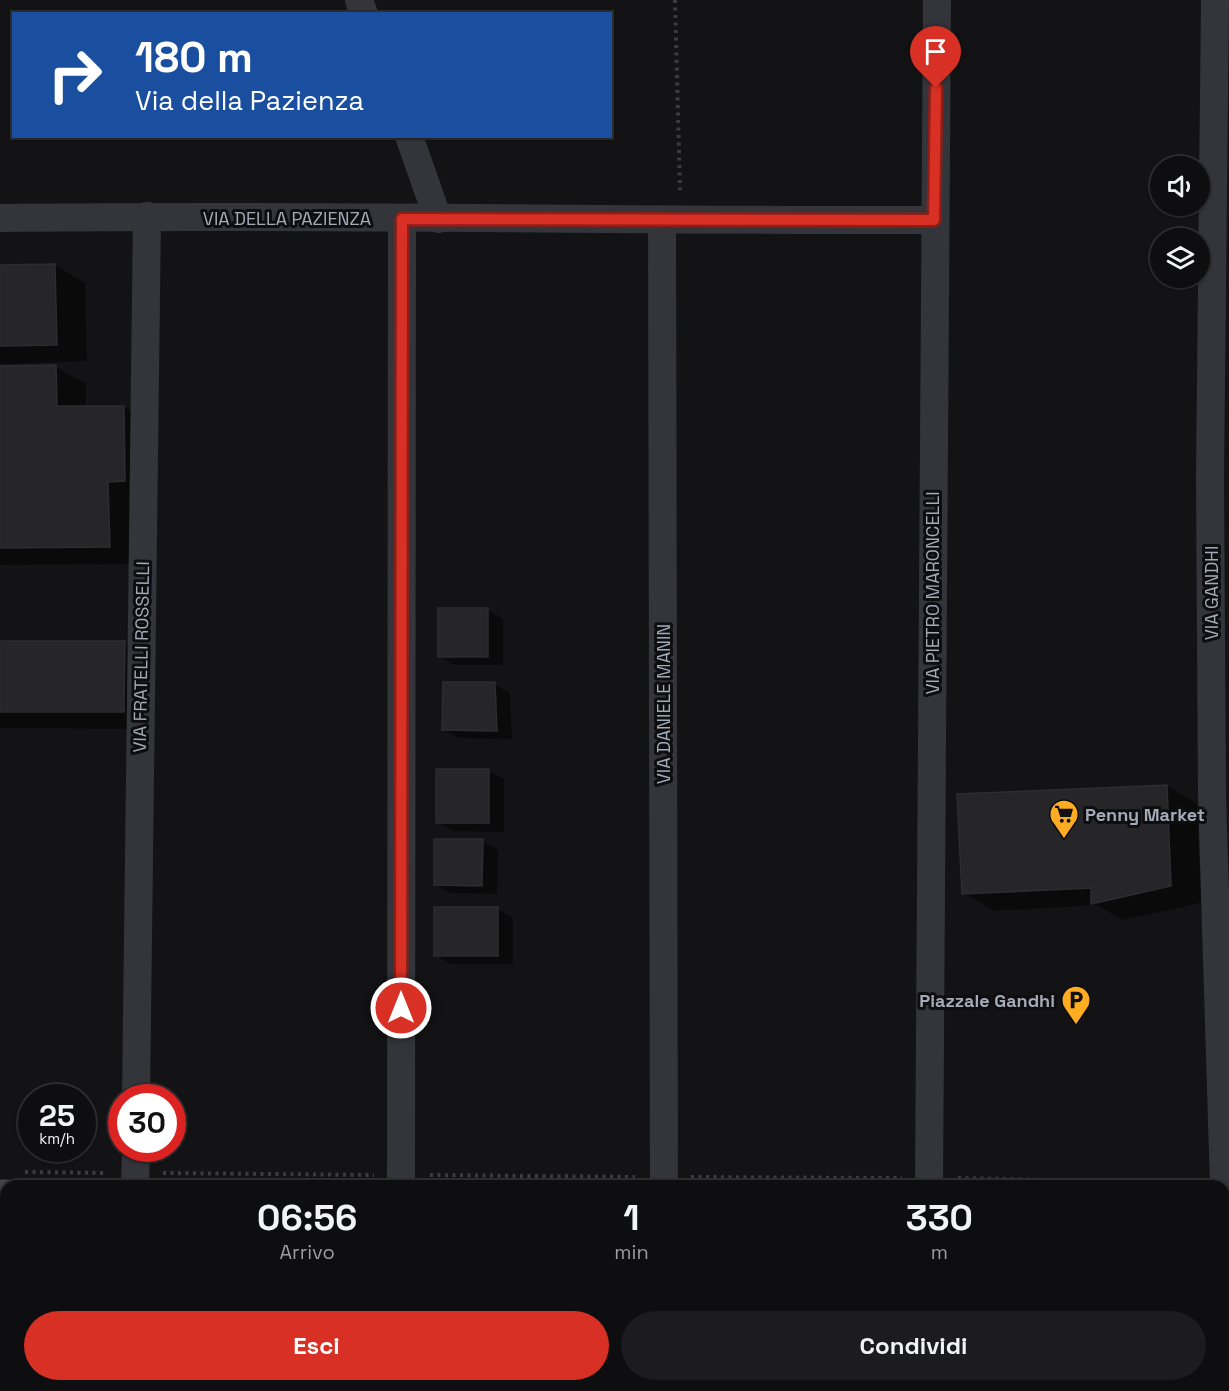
<!DOCTYPE html>
<html lang="it">
<head>
<meta charset="utf-8">
<style>
  :root { --surface:#0e0e10; --page:#1c1c1e; --text:#f1f3f6; --muted:#9b9c9f; --line:#2e2e30; --accent:#d93025 }
  body { margin:0; font-family:"Space Grotesk",sans-serif; background:var(--page); color:var(--text); height:100vh; display:flex; flex-direction:column; font-size:22px; white-space:nowrap }
  * { box-sizing:border-box; margin:0 }
  p { font-size:20px; color:var(--muted) }
  .icon { flex:none; width:33px; height:33px; fill:none; stroke:currentColor; stroke-width:2; stroke-linecap:round; stroke-linejoin:round }
  .map { position:relative; flex:1; overflow:hidden }
  .sheet { position:absolute; left:0px; top:1180px; width:1230px; height:212px; display:flex; flex-direction:column; background:var(--surface); border-radius:18px 18px 0 0; box-shadow:0 2px 4px #0004,0 0 0 2px var(--line) }
  .sheet>* { flex:none }
  .guide { position:absolute; left:12px; top:12px; width:600px; height:126px; border-radius:0px; box-shadow:0 2px 4px #0004,0 0 0 2px var(--line); background:#1a4fa0; color:#fff; overflow:hidden }
  .buttons { position:absolute; left:1150px; top:156px; display:grid; gap:12px }
  .buttons a { display:grid; place-items:center; width:60px; height:60px; border-radius:50%; background:var(--surface); box-shadow:0 2px 4px #0004,0 0 0 2px var(--line); font-size:30px }
  .speed { position:absolute; left:18px; top:1084px; display:flex; gap:12px; font-size:30px; font-weight:700; text-align:center }
  .speed>* { display:grid; place-content:center; width:78px; height:78px; border-radius:50%; background:var(--surface); box-shadow:0 2px 4px #0004,0 0 0 2px var(--line); line-height:1 }
  .speed small { font-size:15px; font-weight:400 }
  .speed .limit { border:9px solid #d22; background:#fff; color:#111 }
  .pin { position:absolute; display:grid; place-items:center; width:51px; height:51px; color:#fff; margin:-62px -26px; border-radius:50% 50% 50% 0; rotate:-45deg; box-shadow:0 0 6px #0007 }
  .pin .icon { rotate:45deg }
  .me { position:absolute; width:66px; margin:-33px; rotate:0deg; stroke-linejoin:round; filter:drop-shadow(0 0 4px #0008) }
  .turn { display:flex; align-items:center; gap:21px; height:126px; padding:0 24px; font-size:27px }
  .turn .icon { width:78px; height:78px; stroke-width:2.5 }
  .turn b { display:block; font-size:42px; line-height:51px }
  .eta { display:flex; justify-content:space-evenly; align-items:center; height:102px; text-align:center }
  .eta b { font-size:36px; font-weight:800; line-height:42px }
  .cta { display:flex; gap:12px; margin-top:auto; padding:12px 24px }
  .cta a { flex:1; height:69px; border-radius:36px; background:var(--accent); color:#fff; font-size:24px; font-weight:800; line-height:69px; text-align:center }
  .cta a+a { background:var(--page); color:var(--text) }
  .map>svg:first-child { display:block }
</style>
</head>
<body>
<div class="map">
<svg width="1229" height="1391" viewBox="0 0 1229 1391">
  <rect width="100%" height="100%" fill="#131315"/>
  <polygon fill="#1f1f22" points="387,1386 742,1386 744,1391 380,1391"/>
  <polygon fill="#19201a" points="1108,1386 1110,1391 744,1391 741,1387"/>
  <g fill="#0007">
    <polygon points="55,265 85,283 87,361 0,364 0,368 56,367 86,384 86,408 124,407 154,425 139,564 0,565 0,267"/>
    <polygon points="488,610 503,619 503,665 454,665 439,656"/>
    <polygon points="0,642 124,643 155,660 154,729 0,728"/>
    <polygon points="494,684 510,693 512,739 459,738 443,730"/>
    <polygon points="489,771 504,779 504,832 453,831 437,822"/>
    <polygon points="1167,786 1197,804 1201,903 1122,920 1097,905 994,911 964,893"/>
    <polygon points="482,841 498,850 497,894 451,893 436,885"/>
    <polygon points="498,909 513,918 513,964 451,964 435,955"/>
    <polygon points="0,1267 6,1267 6,1334 0,1331"/>
    <rect x="255" y="1386" width="60" height="5"/>
    <polygon points="373,1386 403,1386 403,1389 377,1388"/>
  </g>
  <g fill="#262629" stroke="#2d2d31" stroke-width="1.5">
    <polygon points="55,264 57,345 0,346 0,265"/>
    <polygon points="56,365 57,406 124,406 125,481 108,482 110,547 0,548 0,366"/>
    <rect x="438" y="608" width="50" height="49"/>
    <polygon points="0,641 125,641 124,712 0,712"/>
    <polygon points="443,682 495,682 497,731 442,730"/>
    <rect x="436" y="769" width="53" height="54"/>
    <polygon points="1167,785 1171,886 1091,904 1091,888 962,894 957,794"/>
    <polygon points="434,839 483,839 482,886 434,885"/>
    <rect x="434" y="907" width="64" height="49"/>
    <rect x="0" y="1266" width="6" height="59"/>
    <polygon points="253,1386 293,1386 292,1391 253,1391"/>
  </g>
  <g fill="none" stroke-linecap="round" stroke-linejoin="round">
    <g stroke="#3a3c41" stroke-width="4" stroke-dasharray="3 4.5" stroke-linecap="butt">
      <polyline points="675,0 680,190"/>
      <polyline points="25,1172 107,1173"/>
      <polyline points="163,1173 374,1175"/>
      <polyline points="430,1175 635,1177"/>
      <polyline points="691,1177 902,1178"/>
      <polyline points="958,1178 1196,1183"/>
    </g>
    <g stroke="#34353a" stroke-width="28">
      <polyline points="359,0 364,14"/>
      <polyline points="1215,0 1210,478 1212,795 1224,1186"/>
      <polyline points="409,136 438,219"/>
      <path d="M0 218C311 214 622 221 934 220"/>
      <polyline points="662,221 664,1186"/>
      <polyline points="136,1098 147,216"/>
      <polyline points="135,1186 136,1149"/>
      <polyline points="401,1186 402,219"/>
      <polyline points="929,1186 937,0"/>
      <polyline points="1123,1386 1125,1391"/>
      <polyline points="317,1391 317,1386"/>
    </g>
    <g stroke="#42444a" stroke-width="33">
      <polyline points="0,1196 6,1196"/>
      <polyline points="1224,1206 1229,1206"/>
    </g>
  </g>
  <g fill="none" stroke-linecap="round" stroke-linejoin="round">
    <g stroke="#8d1f18" stroke-width="15">
      <polyline id="route" points="401,1008 402,219 934,220 936,88"/>
    </g>
    <use href="#route" stroke="#d93025" stroke-width="10"/>
  </g>
  <defs>
    <g id="supermarket-pin" transform="scale(1.5)"><path d="M0 17L-7.5 6A9.5 9.5 0 1 1 7.5 6Z" fill="#feac22" stroke="#0e0e10"/><path d="M-6-5.5h2.5l.6 2H6L4.5 2H-2.5L-4.4-4H-6ZM-1.5 3.2a1.3 1.3 0 1 0 .1 0ZM3 3.2a1.3 1.3 0 1 0 .1 0Z" fill="#111"/></g>
    <g id="parking-pin" transform="scale(1.5)"><path d="M0 17L-7.5 6A9.5 9.5 0 1 1 7.5 6Z" fill="#feac22" stroke="#0e0e10"/><path d="M-3.5-5.5H1a3.5 3.5 0 0 1 0 7H-1V5.5H-3.5ZM-1-3.4V-.6H.8a1.4 1.4 0 0 0 0-2.8Z" fill="#111"/></g>
  </defs>
  <g fill-rule="evenodd">
    <use href="#supermarket-pin" x="1064" y="814"/>
    <use href="#parking-pin" x="1076" y="1000"/>
  </g>
  <g text-anchor="middle" dominant-baseline="central" stroke-width="6" stroke-linejoin="round" paint-order="stroke">
    <g font-size="18" fill="#a4aab6" stroke="#0e0e10">
      <text x="287" y="218">VIA DELLA PAZIENZA</text>
      <text transform="translate(932 593) rotate(-90)">VIA PIETRO MARONCELLI</text>
      <text transform="translate(1211 593) rotate(-90)">VIA GANDHI</text>
      <text transform="translate(141 657) rotate(-89)">VIA FRATELLI ROSSELLI</text>
      <text transform="translate(663 704) rotate(-90)">VIA DANIELE MANIN</text>
    </g>
    <g font-size="18" font-weight="bold" fill="#a4aab6" stroke="#0e0e10" text-anchor="start">
      <text x="1085" y="814">Penny Market</text>
      <text x="1055" y="1000" text-anchor="end">Piazzale Gandhi</text>
    </g>
  </g>
</svg>
<div class="buttons">
<a><svg class="icon" aria-label="sound" viewBox="0 0 24 24"><path d="M4 9h4l5-4v14l-5-4H4zM17 9q2 3 0 6"/></svg></a>
<a><svg class="icon" aria-label="layers" viewBox="0 0 24 24"><path d="M12 4l9 5-9 5-9-5zM3 14l9 5 9-5"/></svg></a>
</div>
<div class="speed"><div>25<small>km/h</small></div><div class="limit">30</div></div>
<div class="pin" style="left:936px;top:88px;background:#d93025"><svg class="icon" aria-label="arrive" viewBox="0 0 24 24"><path d="M6 21V4h12l-3 4 3 4H6"/></svg></div>
<svg class="me" style="left:401px;top:1008px" viewBox="-20 -20 40 40"><circle r="17" fill="#d93025" stroke="#fff" stroke-width="3"/><path d="M0-11L8 9 0 5-8 9z" fill="#fff"/></svg>
<div class="guide">
<div class="turn"><svg class="icon" aria-label="right" viewBox="0 0 24 24"><path d="M7 20v-9h11M14 6l5 5-5 5"/></svg><div><b>180 m</b>Via della Pazienza</div></div>
</div>
<section class="sheet">
<div class="eta">
<div><b>06:56</b><p>Arrivo</p></div>
<div><b>1</b><p>min</p></div>
<div><b>330</b><p>m</p></div>
</div>
<div class="cta"><a>Esci</a><a>Condividi</a></div>
</section>
</div>
</body>
</html>
